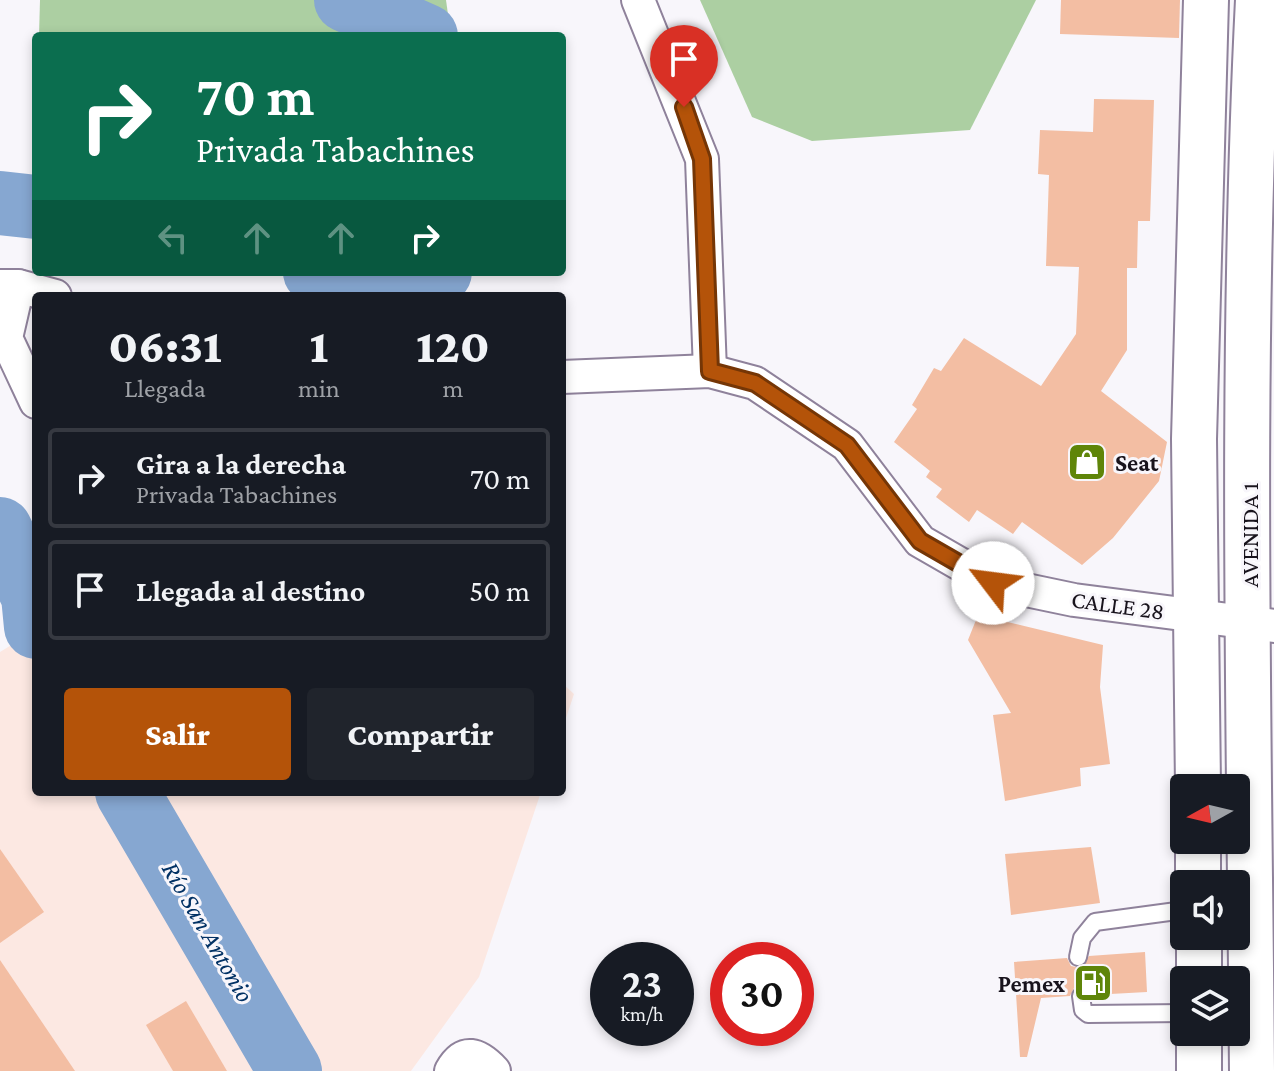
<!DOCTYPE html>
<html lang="es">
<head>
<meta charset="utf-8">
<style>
  :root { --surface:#171b24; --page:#20242c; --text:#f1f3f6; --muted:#9ea1a6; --line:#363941; --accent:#b45309 }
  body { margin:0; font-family:"Crimson Pro",serif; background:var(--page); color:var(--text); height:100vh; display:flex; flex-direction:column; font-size:30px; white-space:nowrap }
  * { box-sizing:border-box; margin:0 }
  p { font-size:26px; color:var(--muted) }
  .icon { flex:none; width:44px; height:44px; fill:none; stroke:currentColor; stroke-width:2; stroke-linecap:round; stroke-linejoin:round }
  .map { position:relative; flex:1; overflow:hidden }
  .sheet { position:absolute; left:32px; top:292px; width:534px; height:504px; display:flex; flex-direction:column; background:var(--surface); border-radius:8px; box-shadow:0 4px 12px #0003 }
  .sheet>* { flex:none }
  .hud { position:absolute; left:32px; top:32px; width:534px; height:244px; border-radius:8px; box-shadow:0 4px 12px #0003; background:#0b6e4f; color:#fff; overflow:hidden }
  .needle { width:52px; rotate:262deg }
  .controls { position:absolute; left:1170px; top:774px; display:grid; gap:16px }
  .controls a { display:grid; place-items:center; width:80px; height:80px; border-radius:8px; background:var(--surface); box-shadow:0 4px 12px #0003; font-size:40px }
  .speed { position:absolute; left:590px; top:942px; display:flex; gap:16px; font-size:40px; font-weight:700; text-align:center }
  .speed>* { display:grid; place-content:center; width:104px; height:104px; border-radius:50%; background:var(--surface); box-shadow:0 4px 12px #0003; line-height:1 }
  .speed small { font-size:20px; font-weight:400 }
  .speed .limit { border:12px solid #d22; background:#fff; color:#111 }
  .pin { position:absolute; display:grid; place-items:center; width:68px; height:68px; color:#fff; margin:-82px -34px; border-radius:50% 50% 50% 0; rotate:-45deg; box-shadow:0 0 8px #0007 }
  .pin .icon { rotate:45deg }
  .me { position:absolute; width:88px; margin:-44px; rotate:300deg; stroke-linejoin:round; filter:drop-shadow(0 0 6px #0008) }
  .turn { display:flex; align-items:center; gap:28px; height:168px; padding:0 32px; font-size:36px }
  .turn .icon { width:104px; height:104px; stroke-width:2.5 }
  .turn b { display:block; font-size:56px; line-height:68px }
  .lanes { display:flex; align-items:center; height:76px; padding:0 32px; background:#0003; justify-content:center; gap:40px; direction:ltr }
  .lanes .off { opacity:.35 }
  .eta { display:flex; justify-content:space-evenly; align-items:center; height:136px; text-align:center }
  .eta b { font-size:48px; font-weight:800; line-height:56px }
  .cta { display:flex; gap:16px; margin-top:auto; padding:16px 32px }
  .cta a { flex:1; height:92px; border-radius:8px; background:var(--accent); color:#fff; font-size:32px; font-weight:800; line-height:92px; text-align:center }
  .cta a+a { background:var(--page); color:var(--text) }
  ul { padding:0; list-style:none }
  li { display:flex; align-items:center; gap:24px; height:100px; margin:0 16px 12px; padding:0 16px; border:4px solid var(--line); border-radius:8px }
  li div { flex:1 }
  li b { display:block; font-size:30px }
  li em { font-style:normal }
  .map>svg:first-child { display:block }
</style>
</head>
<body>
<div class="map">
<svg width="1274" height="1071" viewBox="0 0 1274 1071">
  <rect width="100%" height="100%" fill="#f8f6fb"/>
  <g fill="#fce8e2">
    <polygon points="36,630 36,792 541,792 479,977 411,1071 0,1071 0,652"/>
    <polygon points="562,683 574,694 562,730"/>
  </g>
  <g fill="#accfa2">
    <polygon points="40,0 446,0 451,36 39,36"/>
    <polygon points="700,0 1036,0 970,130 812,141 752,117"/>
  </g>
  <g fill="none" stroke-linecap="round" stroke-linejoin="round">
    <g stroke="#86a7d1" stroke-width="64">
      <polyline points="346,0 426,36"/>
      <polyline points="0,203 36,207"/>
      <path d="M315 272C355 281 401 286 440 272"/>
      <polyline points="0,529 33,596 36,627"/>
      <polyline points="127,792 290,1071"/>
    </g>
  </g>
  <g fill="#f3bea3">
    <polygon points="1061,0 1180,0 1179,38 1060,34"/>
    <polygon points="1094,99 1154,100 1150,221 1138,221 1137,268 1127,268 1127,350 1101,391 1167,442 1159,481 1113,538 1082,565 1022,522 1013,534 977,510 969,522 936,497 942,489 926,477 930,471 894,442 917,409 912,405 934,368 941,371 964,338 1041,386 1076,334 1079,267 1046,266 1049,175 1038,174 1040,130 1093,132"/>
    <polygon points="978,615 1103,645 1100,687 1110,764 1080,768 1081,786 1005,801 993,715 1011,713 968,640"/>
    <polygon points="1091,847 1100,903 1011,915 1005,854"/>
    <polygon points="0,849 44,912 0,943"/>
    <polygon points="1145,952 1147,992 1092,995 1089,989 1080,985 1074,988 1070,996 1041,998 1027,1057 1020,1057 1014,962 1067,958 1071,966 1081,968 1089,956"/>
    <polygon points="0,960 75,1071 0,1071"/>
    <polygon points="186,1001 227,1071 173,1071 146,1025"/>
  </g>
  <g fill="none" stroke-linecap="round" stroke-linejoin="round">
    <g stroke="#8f829b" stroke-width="20">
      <g id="service">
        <polyline points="1078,957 1082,938 1095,922 1184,910"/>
        <polyline points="1081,996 1083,1010 1088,1014 1184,1013"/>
      </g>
    </g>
    <g stroke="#8f829b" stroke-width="36">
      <g id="minor">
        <polyline points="638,0 702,159 710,371"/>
        <polyline points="0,286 18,286 55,296"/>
        <polyline points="18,286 6,338 36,402"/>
        <polyline points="562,377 710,371 755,383 847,445 920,541 993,583 1074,600 1274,626"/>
        <path d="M451 1071C464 1048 478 1054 494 1071"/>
      </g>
    </g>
    <g stroke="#8f829b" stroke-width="48">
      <g id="secondary">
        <polyline points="1198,788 1194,439 1206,0"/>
        <polyline points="1198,840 1198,884"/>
        <polyline points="1199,936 1199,980"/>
        <polyline points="1199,1032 1199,1071"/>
        <path d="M1252 1071C1249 714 1240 356 1258 0"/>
      </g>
    </g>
    <use href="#service" stroke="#fff" stroke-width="16"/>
    <use href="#minor" stroke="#fff" stroke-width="32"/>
    <use href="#secondary" stroke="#fff" stroke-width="44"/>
  </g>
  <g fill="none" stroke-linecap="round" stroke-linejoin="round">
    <g stroke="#753606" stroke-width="20">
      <polyline id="route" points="684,107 702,159 710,371 755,383 847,445 920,541 993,583"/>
    </g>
    <use href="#route" stroke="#b45309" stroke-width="14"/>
  </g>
  <defs>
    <g id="shop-square" transform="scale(2)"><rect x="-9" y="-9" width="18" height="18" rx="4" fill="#5f8509" stroke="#f8f6fb"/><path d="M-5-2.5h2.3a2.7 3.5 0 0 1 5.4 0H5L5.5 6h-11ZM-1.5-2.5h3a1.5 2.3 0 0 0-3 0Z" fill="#fff"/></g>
    <g id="fuel-square" transform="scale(2)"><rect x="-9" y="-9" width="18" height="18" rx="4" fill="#5f8509" stroke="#f8f6fb"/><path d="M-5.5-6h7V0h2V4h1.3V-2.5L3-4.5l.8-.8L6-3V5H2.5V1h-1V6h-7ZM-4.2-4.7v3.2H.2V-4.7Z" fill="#fff"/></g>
  </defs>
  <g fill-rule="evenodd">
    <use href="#shop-square" x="1087" y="462"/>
    <use href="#fuel-square" x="1093" y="983"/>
  </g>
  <g text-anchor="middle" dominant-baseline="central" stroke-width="6" stroke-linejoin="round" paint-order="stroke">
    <g font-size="24" font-weight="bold" fill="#18131c" stroke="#f8f6fb" text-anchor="start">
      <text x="1115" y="462">Seat</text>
      <text x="1065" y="983" text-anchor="end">Pemex</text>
    </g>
    <g font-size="24" fill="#18131c" stroke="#f8f6fb">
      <text transform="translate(1249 535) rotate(-90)">AVENIDA 1</text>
      <text transform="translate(1118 605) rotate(8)">CALLE 28</text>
    </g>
    <g font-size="26" font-style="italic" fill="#023164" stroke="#f8f6fb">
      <text transform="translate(208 932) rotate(60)">Río San Antonio</text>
    </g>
  </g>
</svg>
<div class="controls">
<a><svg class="needle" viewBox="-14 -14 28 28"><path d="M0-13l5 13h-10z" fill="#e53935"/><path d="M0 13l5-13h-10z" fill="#9ea1a6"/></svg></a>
<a><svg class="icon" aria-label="sound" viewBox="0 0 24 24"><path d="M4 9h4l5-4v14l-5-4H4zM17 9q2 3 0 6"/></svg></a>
<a><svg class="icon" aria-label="layers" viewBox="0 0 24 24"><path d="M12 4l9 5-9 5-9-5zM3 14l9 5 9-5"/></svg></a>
</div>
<div class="speed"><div>23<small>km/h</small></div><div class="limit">30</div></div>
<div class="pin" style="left:684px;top:107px;background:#d93025"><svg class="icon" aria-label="arrive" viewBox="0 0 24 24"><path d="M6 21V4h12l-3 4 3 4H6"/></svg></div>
<svg class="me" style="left:993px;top:583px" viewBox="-20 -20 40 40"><circle r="19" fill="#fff"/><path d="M0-13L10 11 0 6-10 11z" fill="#b45309"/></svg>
<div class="hud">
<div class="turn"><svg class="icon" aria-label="right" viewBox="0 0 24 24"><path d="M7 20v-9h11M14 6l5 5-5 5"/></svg><div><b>70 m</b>Privada Tabachines</div></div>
<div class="lanes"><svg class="icon off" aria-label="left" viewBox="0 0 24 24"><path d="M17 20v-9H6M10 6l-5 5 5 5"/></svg><svg class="icon off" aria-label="ahead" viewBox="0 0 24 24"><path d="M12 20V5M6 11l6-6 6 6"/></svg><svg class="icon off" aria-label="ahead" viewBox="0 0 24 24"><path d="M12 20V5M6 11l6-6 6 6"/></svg><svg class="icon" aria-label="right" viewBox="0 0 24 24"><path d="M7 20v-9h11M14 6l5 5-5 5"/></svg></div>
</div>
<section class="sheet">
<div class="eta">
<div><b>06:31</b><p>Llegada</p></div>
<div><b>1</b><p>min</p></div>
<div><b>120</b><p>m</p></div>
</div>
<ul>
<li><svg class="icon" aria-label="right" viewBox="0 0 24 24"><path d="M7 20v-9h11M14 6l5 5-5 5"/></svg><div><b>Gira a la derecha</b><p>Privada Tabachines</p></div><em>70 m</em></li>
<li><svg class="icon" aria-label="arrive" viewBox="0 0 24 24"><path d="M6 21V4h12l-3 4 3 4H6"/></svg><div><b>Llegada al destino</b></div><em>50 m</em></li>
</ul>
<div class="cta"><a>Salir</a><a>Compartir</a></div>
</section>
</div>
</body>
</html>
